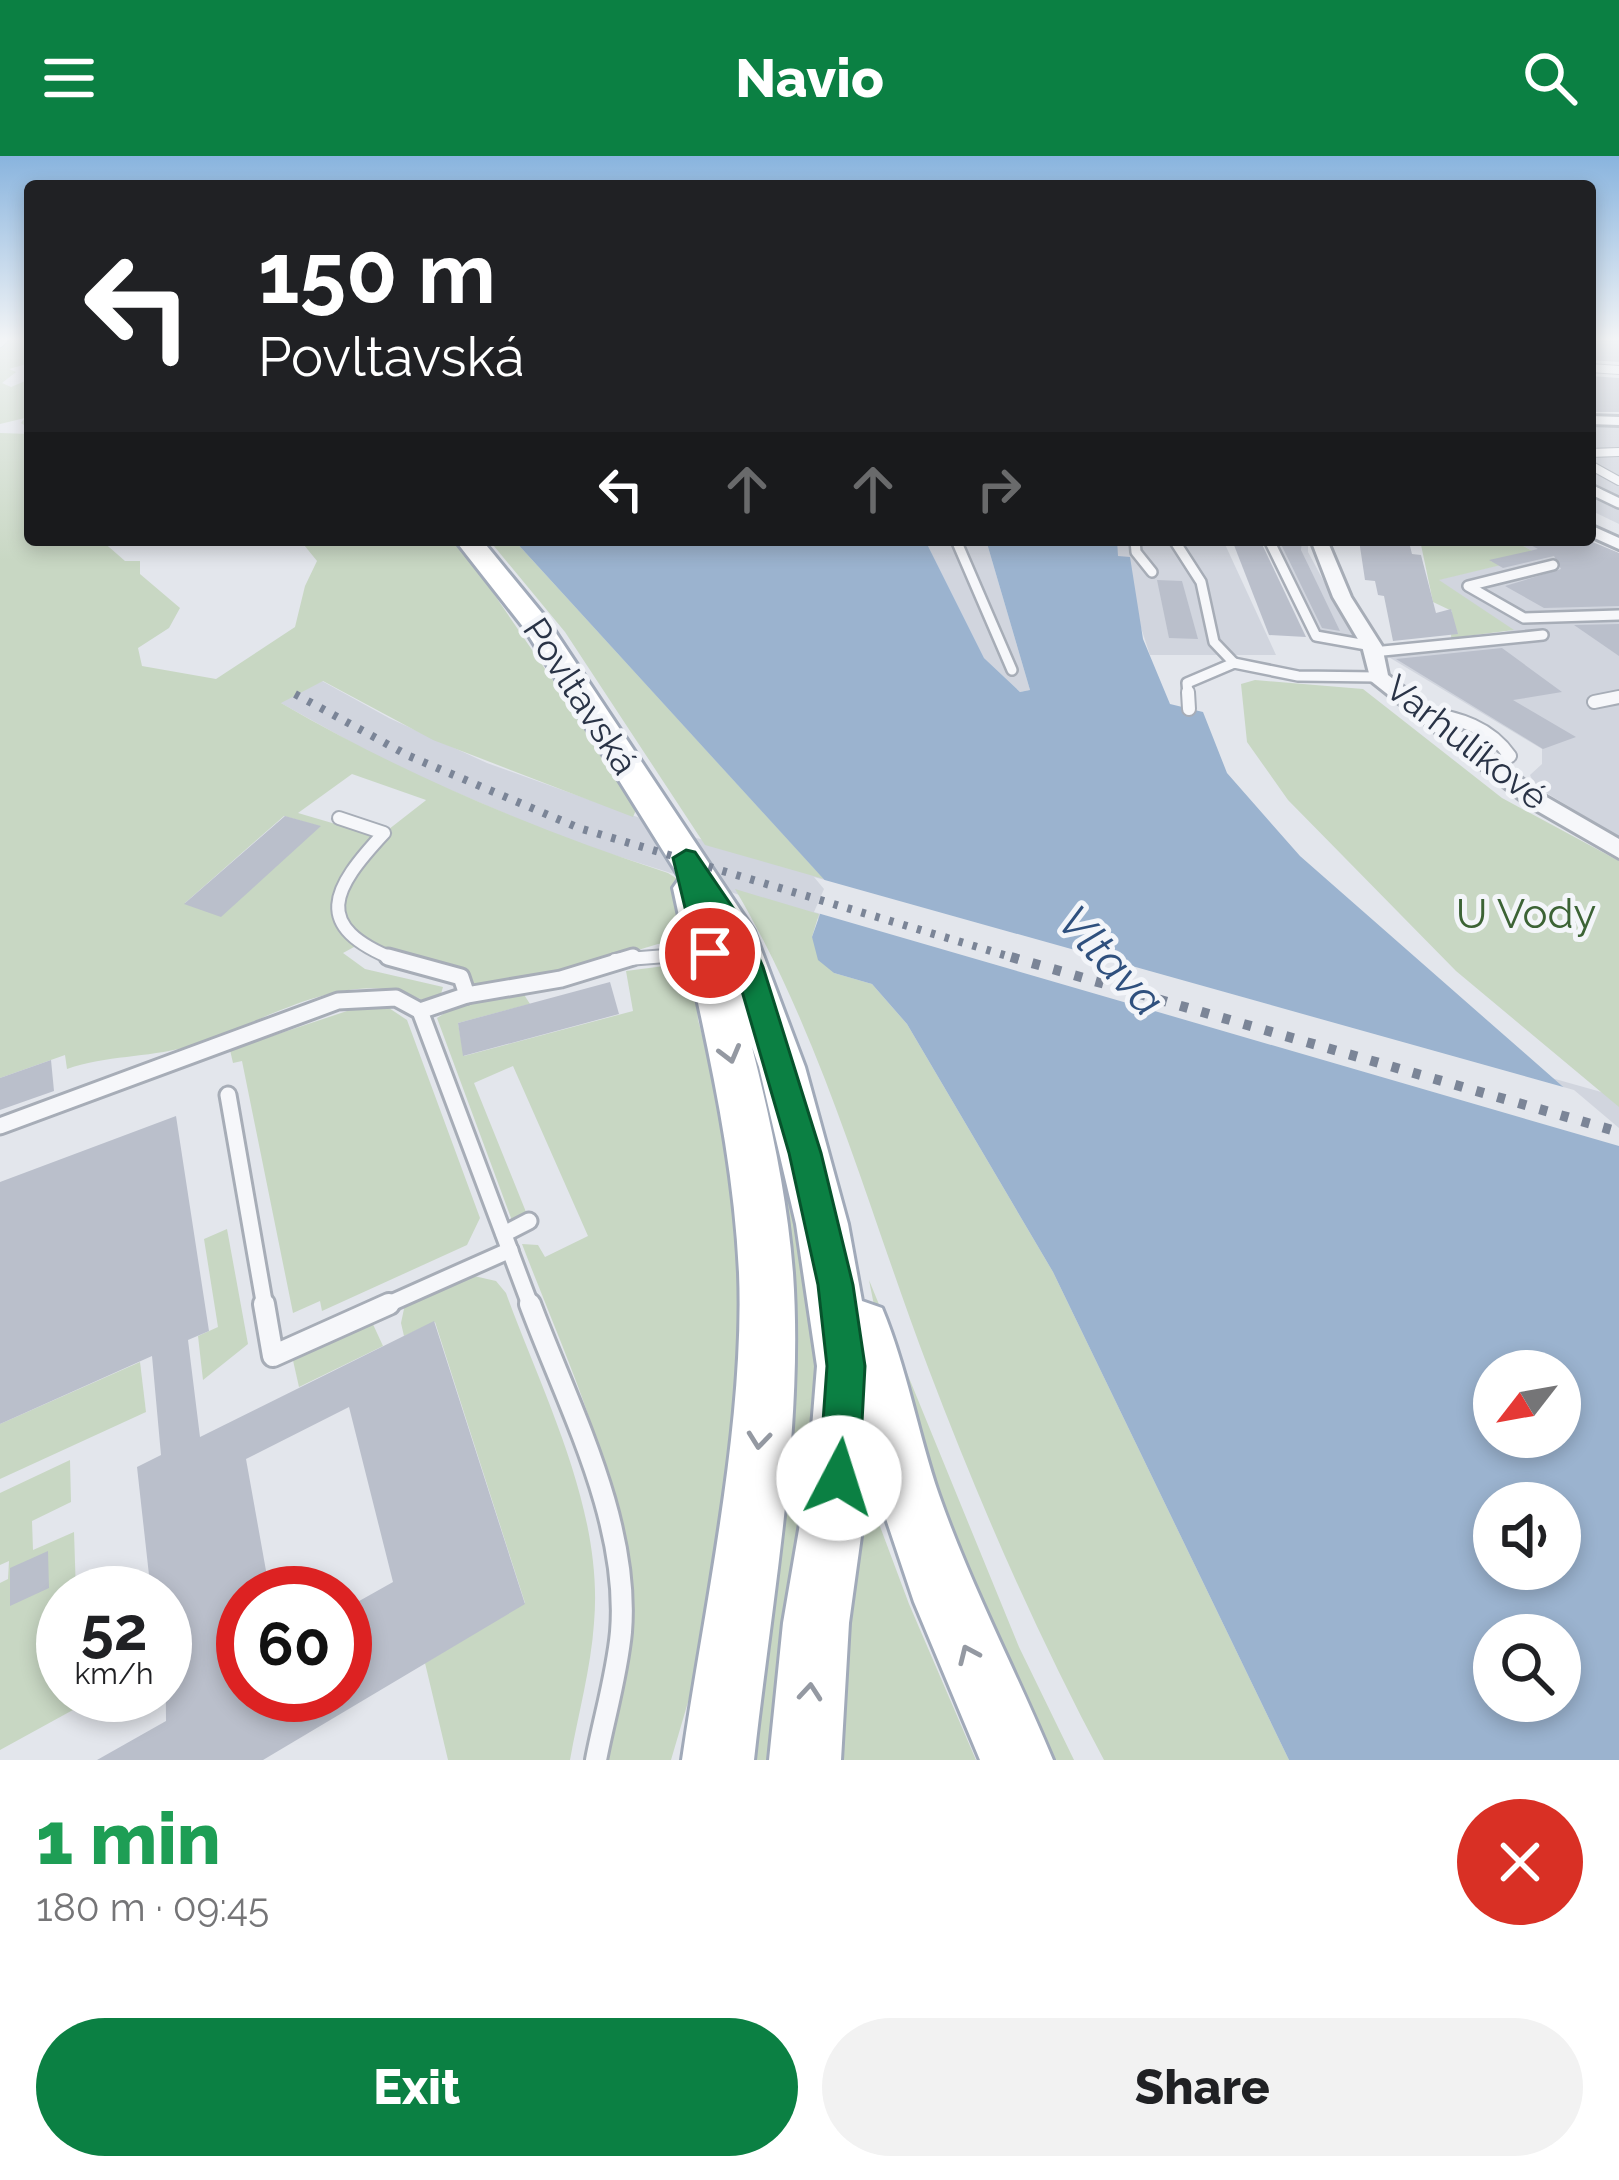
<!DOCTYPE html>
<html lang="en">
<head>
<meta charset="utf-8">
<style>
  :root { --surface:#fff; --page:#f2f2f2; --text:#202124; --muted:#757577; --accent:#0b8043 }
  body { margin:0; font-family:Raleway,sans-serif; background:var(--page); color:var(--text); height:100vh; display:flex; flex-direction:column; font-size:45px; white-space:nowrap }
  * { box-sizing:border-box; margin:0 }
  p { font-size:39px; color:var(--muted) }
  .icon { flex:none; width:66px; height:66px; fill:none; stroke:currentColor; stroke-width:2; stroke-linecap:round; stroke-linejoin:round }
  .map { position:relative; height:1604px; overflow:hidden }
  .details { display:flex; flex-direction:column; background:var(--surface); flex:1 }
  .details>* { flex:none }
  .guide { position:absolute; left:24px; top:24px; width:1572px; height:366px; border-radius:12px; box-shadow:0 6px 18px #0003; background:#202124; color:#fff; overflow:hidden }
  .needle { width:78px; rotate:239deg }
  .controls { position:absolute; left:1473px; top:1194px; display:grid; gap:24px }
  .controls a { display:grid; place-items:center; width:108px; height:108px; border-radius:50%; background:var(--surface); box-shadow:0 6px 18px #0003; font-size:60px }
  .speed { position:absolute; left:36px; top:1410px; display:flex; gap:24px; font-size:60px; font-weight:700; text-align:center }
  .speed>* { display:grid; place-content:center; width:156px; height:156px; border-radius:50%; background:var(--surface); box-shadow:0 6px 18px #0003; line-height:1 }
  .speed small { font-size:30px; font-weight:400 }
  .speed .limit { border:18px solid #d22; background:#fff; color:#111 }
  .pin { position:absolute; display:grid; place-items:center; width:102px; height:102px; color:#fff; margin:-51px; border:6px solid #fff; border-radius:50%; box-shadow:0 3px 12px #0007 }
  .me { position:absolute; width:132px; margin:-66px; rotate:5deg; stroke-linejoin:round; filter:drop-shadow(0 0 9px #0008) }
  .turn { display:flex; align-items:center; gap:42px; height:252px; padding:0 36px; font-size:54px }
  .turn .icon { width:156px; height:156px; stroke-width:2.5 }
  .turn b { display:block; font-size:84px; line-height:102px }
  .lanes { display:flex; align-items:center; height:114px; padding:0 36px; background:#0003; justify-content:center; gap:60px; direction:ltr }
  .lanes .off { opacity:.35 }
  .round { display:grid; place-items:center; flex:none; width:126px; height:126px; border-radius:63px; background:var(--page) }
  .headline { display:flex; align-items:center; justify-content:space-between; height:204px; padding:0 36px }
  h1 { font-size:72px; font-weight:800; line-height:90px; color:#1e9e55 }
  .cta { display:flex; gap:24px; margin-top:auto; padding:24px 36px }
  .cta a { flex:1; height:138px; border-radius:72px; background:var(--accent); color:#fff; font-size:48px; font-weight:800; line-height:138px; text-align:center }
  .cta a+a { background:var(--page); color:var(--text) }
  header { display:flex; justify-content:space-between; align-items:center; height:156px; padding:0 36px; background:var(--accent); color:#fff; font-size:54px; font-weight:800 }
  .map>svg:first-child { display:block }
</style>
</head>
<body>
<header><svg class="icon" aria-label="menu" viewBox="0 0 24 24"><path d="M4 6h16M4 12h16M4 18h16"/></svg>Navio<svg class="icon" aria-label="search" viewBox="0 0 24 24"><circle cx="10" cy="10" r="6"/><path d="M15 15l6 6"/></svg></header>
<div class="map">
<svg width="1619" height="1604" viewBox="0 0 1619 1604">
  <rect width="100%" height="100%" fill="#e3e6ec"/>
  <g fill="#d1d5de">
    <polygon points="1590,270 1619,271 1619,368 1590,354"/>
    <polygon points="925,384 986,384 1030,534 1020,536 984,502"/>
    <polygon points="1117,384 1223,384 1276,499 1150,499 1115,393"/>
    <polygon points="1271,384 1308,384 1308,396 1356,485 1314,484 1272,397"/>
    <polygon points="1513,384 1566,384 1619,411 1619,681 1535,630 1530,619 1542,608 1542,593 1387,500 1492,487 1488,480 1512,474 1437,424 1539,399"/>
    <polygon points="322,525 389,562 487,607 693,681 1619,941 1619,992 774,750 567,684 394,610 279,546"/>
  </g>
  <g fill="#c8d7c3" fill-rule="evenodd">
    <polygon points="0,181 30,181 30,207 9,213 16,216 2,227 11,231 30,223 30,273 21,267 25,262 0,268"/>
    <path d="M0 277 30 278V384H101L125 405H140V418L180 452 169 472 138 492 142 510 216 523 295 471 305 430 317 405 300 384H457L638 649 633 661 433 584 323 525 281 547C405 619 532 672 668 717L679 724 691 788H658L552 820 467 831 365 785 343 797 365 813 443 831 440 841 426 846C349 804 262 870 186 891 146 902 107 899 67 913L65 899 0 922ZM352 618 426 644 425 645 384 677 373 679 298 657ZM284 660 319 670 185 748V747Z"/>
    <polygon points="489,384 514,384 824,723 705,689 565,476"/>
    <polygon points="1420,384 1513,384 1541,400 1491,405 1501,409 1439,424 1514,474 1451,482 1452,455 1433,446"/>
    <polygon points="1255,524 1363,533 1502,642 1619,705 1619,951 1456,815 1288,644 1247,586 1241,528"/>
    <path d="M735 733 819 758 812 781 834 817 872 828 907 868 1053 1116 1289 1604H1104C1037 1479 979 1346 929 1214 867 1051 824 884 735 733Z"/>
    <path d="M672 809 695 815 698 864 732 989 742 1173 713 1461 671 1604H601C609 1578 622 1551 625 1524 647 1369 576 1229 522 1088L538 1089 545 1101 588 1080 513 910 474 927 526 1056 514 1070 437 862 464 845 523 837 530 848 458 867 464 900 633 855 626 815Z"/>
    <polygon points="365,849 389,852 407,864 480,1062 467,1089 322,1155 320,1145 293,1157 242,905 233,907 230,894"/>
    <polygon points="756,888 831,1186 797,1370 774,1604 746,1604 783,1045 765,943 749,895"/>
    <polygon points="227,1073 248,1188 203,1224 198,1180 218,1171 204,1083"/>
    <path d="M474 1120 496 1125 506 1137C543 1239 604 1354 594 1467 591 1512 578 1559 570 1604H448L425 1507 525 1447 435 1166 404 1180 401 1167 405 1148Z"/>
    <polygon points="869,1124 1019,1491 1074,1604 1043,1604 887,1215"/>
    <polygon points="371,1164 383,1190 299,1231 292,1200"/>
    <polygon points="140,1206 146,1256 0,1323 0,1268"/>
    <polygon points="70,1304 71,1346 32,1365 33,1394 74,1376 76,1437 63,1437 63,1539 81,1539 82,1549 0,1594 0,1427 8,1423 9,1405 0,1409 0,1337"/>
    <polygon points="866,1333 909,1448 976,1604 835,1604 847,1436"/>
  </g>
  <path fill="#9bb3cf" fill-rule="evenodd" d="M514 384H925L984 502 1020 536 1030 534 986 384H1117L1118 400 1130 401 1143 483 1170 548 1203 556 1227 617 1300 700 1619 980V1604H1289L1053 1116 907 868 872 828 834 817 818 804 812 781 830 730ZM1494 1215H1560V1281H1494ZM1494 1347H1560V1413H1494ZM1494 1479H1560V1545H1494Z"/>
  <polygon fill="#e3e6ec" points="814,721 1574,934 1619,972 1619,990 814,756 824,733"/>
  <g fill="#babfcb" fill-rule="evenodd">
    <polygon points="1590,181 1619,181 1619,206 1590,204"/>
    <polygon points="1590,220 1619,222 1619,256 1590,256"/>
    <polygon points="1232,384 1260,384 1306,481 1269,479"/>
    <polygon points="1279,384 1302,384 1301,394 1340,475 1322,472"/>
    <polygon points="1359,384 1409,386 1412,398 1421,399 1436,457 1451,453 1458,478 1393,485 1384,440 1378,439 1375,425 1365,424"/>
    <polygon points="1521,384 1588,384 1619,397 1619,450 1544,452 1505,430 1561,413 1554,400 1503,412 1489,404 1538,393"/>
    <polygon points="1157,424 1182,425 1198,483 1169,482"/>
    <polygon points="1619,468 1619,500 1574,469"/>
    <polygon points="1502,492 1562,536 1513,544 1576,581 1543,593 1396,503"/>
    <polygon points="285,660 321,670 221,761 184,748"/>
    <polygon points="610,826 619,858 463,900 458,867"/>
    <polygon points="51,904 54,935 0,954 0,922"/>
    <path d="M176 960 209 1175 188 1184 200 1281 434 1165 525 1448 263 1604H97L166 1565 165 1437H151L137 1311 161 1299 152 1200 0 1268V1026ZM349 1251 393 1426 345 1453V1539H243V1437H270L246 1303Z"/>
    <polygon points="48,1395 49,1432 10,1450 10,1412"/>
  </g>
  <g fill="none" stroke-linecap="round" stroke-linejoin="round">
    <g stroke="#a7adb7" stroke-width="10">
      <g id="lane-far4">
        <polyline points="0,187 6,181"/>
        <polyline points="1590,212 1619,214"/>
        <polyline points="1590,297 1619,296"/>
        <polyline points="1590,309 1619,325"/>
        <polyline points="1590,333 1599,337"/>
      </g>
    </g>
    <g stroke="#a7adb7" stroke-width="14">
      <g id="lane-far3">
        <polyline points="1592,334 1619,347"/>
        <polyline points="956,384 1012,514"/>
        <polyline points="1135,384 1136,396 1152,416"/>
        <polyline points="1174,384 1201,426 1214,486 1234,507"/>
        <polyline points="1269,384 1316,480 1372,490"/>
        <polyline points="1553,409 1468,430 1524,462 1619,459"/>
        <polyline points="1373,496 1543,479"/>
        <polyline points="1188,539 1187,527 1234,507 1298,520 1378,521"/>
      </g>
    </g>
    <g stroke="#a7adb7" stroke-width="16">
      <g id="lane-far2">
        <polyline points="1188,536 1189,553"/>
        <polyline points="1594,546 1619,541"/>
        <path d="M1426 557C1459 562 1490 571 1510 600L1491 612"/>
        <path d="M339 662 384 677C332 733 310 770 396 804"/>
        <polyline points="615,804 704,797"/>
      </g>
    </g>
    <g stroke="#a7adb7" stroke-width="21">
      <g id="lane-far1">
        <polyline points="388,801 461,821 467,839"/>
        <polyline points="420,855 467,839 561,823 633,801"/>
        <polyline points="228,939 265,1151"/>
        <polyline points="0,970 338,845 396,842 420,855 531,1151"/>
        <polyline points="504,1078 529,1065"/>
        <polyline points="382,1151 510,1094"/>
      </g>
    </g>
    <g stroke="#a7adb7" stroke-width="26">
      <g id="lane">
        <polyline points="264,1148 273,1200 389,1148"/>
        <path d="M530 1148C568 1250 630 1365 621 1476 617 1519 604 1562 596 1604"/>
      </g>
    </g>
    <g stroke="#a7adb7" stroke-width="6">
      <g id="street">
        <polygon points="1590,260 1619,261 1619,269 1590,268"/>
        <polygon points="1590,369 1619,382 1619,393 1590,380"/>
        <polygon points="1311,384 1327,384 1351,441 1382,490 1388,519 1543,639 1619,683 1619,702 1527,649 1371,525 1362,490 1333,441"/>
      </g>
    </g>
    <g stroke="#a1aab9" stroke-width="6">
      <path id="primary" d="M455 384H482L546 462 754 775 805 911 848 1068 862 1145 882 1152C907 1212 918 1278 939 1339 971 1430 1016 1515 1053 1604H980L914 1446 870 1315 849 1467 841 1604H769L783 1467 808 1321 817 1210 796 1068 759 911 752 891C771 966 787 1040 793 1117 804 1275 771 1447 754 1604H682C704 1452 745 1269 739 1117 733 986 700 860 673 732L680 722 524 472Z"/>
    </g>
    <use href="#lane-far4" stroke="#f6f7fa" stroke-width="8"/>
    <use href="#lane-far3" stroke="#f6f7fa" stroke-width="9"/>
    <use href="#lane-far2" stroke="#f6f7fa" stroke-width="12"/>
    <use href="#lane-far1" stroke="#f6f7fa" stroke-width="15"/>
    <use href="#lane" stroke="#f6f7fa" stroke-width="20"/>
    <use href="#street" fill="#f6f7fa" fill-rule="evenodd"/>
    <use href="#primary" fill="#fff" fill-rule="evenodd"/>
    <polyline stroke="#7b8597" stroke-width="8" stroke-dasharray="4.5 10" stroke-linecap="butt" points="295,538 409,600 579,672 1021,804"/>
    <polyline stroke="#7b8597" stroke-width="10" stroke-dasharray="8 14" stroke-linecap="butt" points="1011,801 1619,976"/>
  </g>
  <defs><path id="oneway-chevron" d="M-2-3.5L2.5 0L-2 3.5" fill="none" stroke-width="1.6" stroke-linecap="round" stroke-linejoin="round" transform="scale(3)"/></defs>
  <g stroke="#9499a2">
    <use href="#oneway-chevron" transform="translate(730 898) rotate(75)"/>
    <use href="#oneway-chevron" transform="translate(759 1284) rotate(96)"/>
    <use href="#oneway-chevron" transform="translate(968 1498) rotate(-114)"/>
    <use href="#oneway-chevron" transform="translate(810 1536) rotate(-85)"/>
  </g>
  <linearGradient id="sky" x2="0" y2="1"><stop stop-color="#89b4de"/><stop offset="0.45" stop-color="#f2f4f6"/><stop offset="1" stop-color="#f2f4f6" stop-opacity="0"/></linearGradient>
  <rect width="1619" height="406" fill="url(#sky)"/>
  <polygon fill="#0b8043" stroke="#07532c" stroke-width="3" points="686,694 695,696 744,768 763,811 821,997 853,1129 865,1210 859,1322 854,1336 839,1341 825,1336 819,1322 827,1210 818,1129 789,997 735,811 715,767 723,797 719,804 710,807 696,797 673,702"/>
  <g text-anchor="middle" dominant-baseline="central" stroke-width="10" stroke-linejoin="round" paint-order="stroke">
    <g font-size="36" fill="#293346" stroke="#f3f5f9">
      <text transform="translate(581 540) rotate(57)">Povltavská</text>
      <text transform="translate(1467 586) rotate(38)">Varhulíkové</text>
    </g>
    <g font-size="42" fill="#3c6335" stroke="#f3f5f9">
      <text x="1526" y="757">U Vody</text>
    </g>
    <g font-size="45" font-style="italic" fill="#2f507e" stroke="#f3f5f9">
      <text transform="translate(1111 805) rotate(47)">Vltava</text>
    </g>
  </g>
</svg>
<div class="controls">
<a><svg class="needle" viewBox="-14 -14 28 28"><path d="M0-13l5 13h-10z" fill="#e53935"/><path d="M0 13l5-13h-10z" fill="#757577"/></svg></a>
<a><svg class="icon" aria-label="sound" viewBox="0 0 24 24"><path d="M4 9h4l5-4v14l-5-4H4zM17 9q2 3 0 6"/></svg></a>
<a><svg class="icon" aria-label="search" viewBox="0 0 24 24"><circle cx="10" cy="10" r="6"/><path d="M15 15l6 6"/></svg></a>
</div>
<div class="speed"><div>52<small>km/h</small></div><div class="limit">60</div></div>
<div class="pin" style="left:710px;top:797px;background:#d93025"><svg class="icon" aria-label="arrive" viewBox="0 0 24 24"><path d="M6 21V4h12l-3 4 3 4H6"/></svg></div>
<svg class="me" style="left:839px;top:1322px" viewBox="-20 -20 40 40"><circle r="19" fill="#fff"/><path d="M0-13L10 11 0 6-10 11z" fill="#0b8043"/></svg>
<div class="guide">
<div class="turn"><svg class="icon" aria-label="left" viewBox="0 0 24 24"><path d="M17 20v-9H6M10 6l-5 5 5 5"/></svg><div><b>150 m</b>Povltavská</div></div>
<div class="lanes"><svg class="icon" aria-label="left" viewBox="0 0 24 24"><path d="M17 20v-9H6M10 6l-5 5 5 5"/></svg><svg class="icon off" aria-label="ahead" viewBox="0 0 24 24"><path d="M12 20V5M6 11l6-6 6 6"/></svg><svg class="icon off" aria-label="ahead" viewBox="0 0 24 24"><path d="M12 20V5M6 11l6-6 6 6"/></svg><svg class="icon off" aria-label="right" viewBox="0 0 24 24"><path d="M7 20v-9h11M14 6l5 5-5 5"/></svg></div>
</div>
</div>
<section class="details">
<div class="headline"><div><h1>1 min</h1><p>180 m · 09:45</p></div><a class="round" style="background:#d93025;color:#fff"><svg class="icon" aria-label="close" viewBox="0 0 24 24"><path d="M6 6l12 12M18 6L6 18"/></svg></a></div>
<div class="cta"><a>Exit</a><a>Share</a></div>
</section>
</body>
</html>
